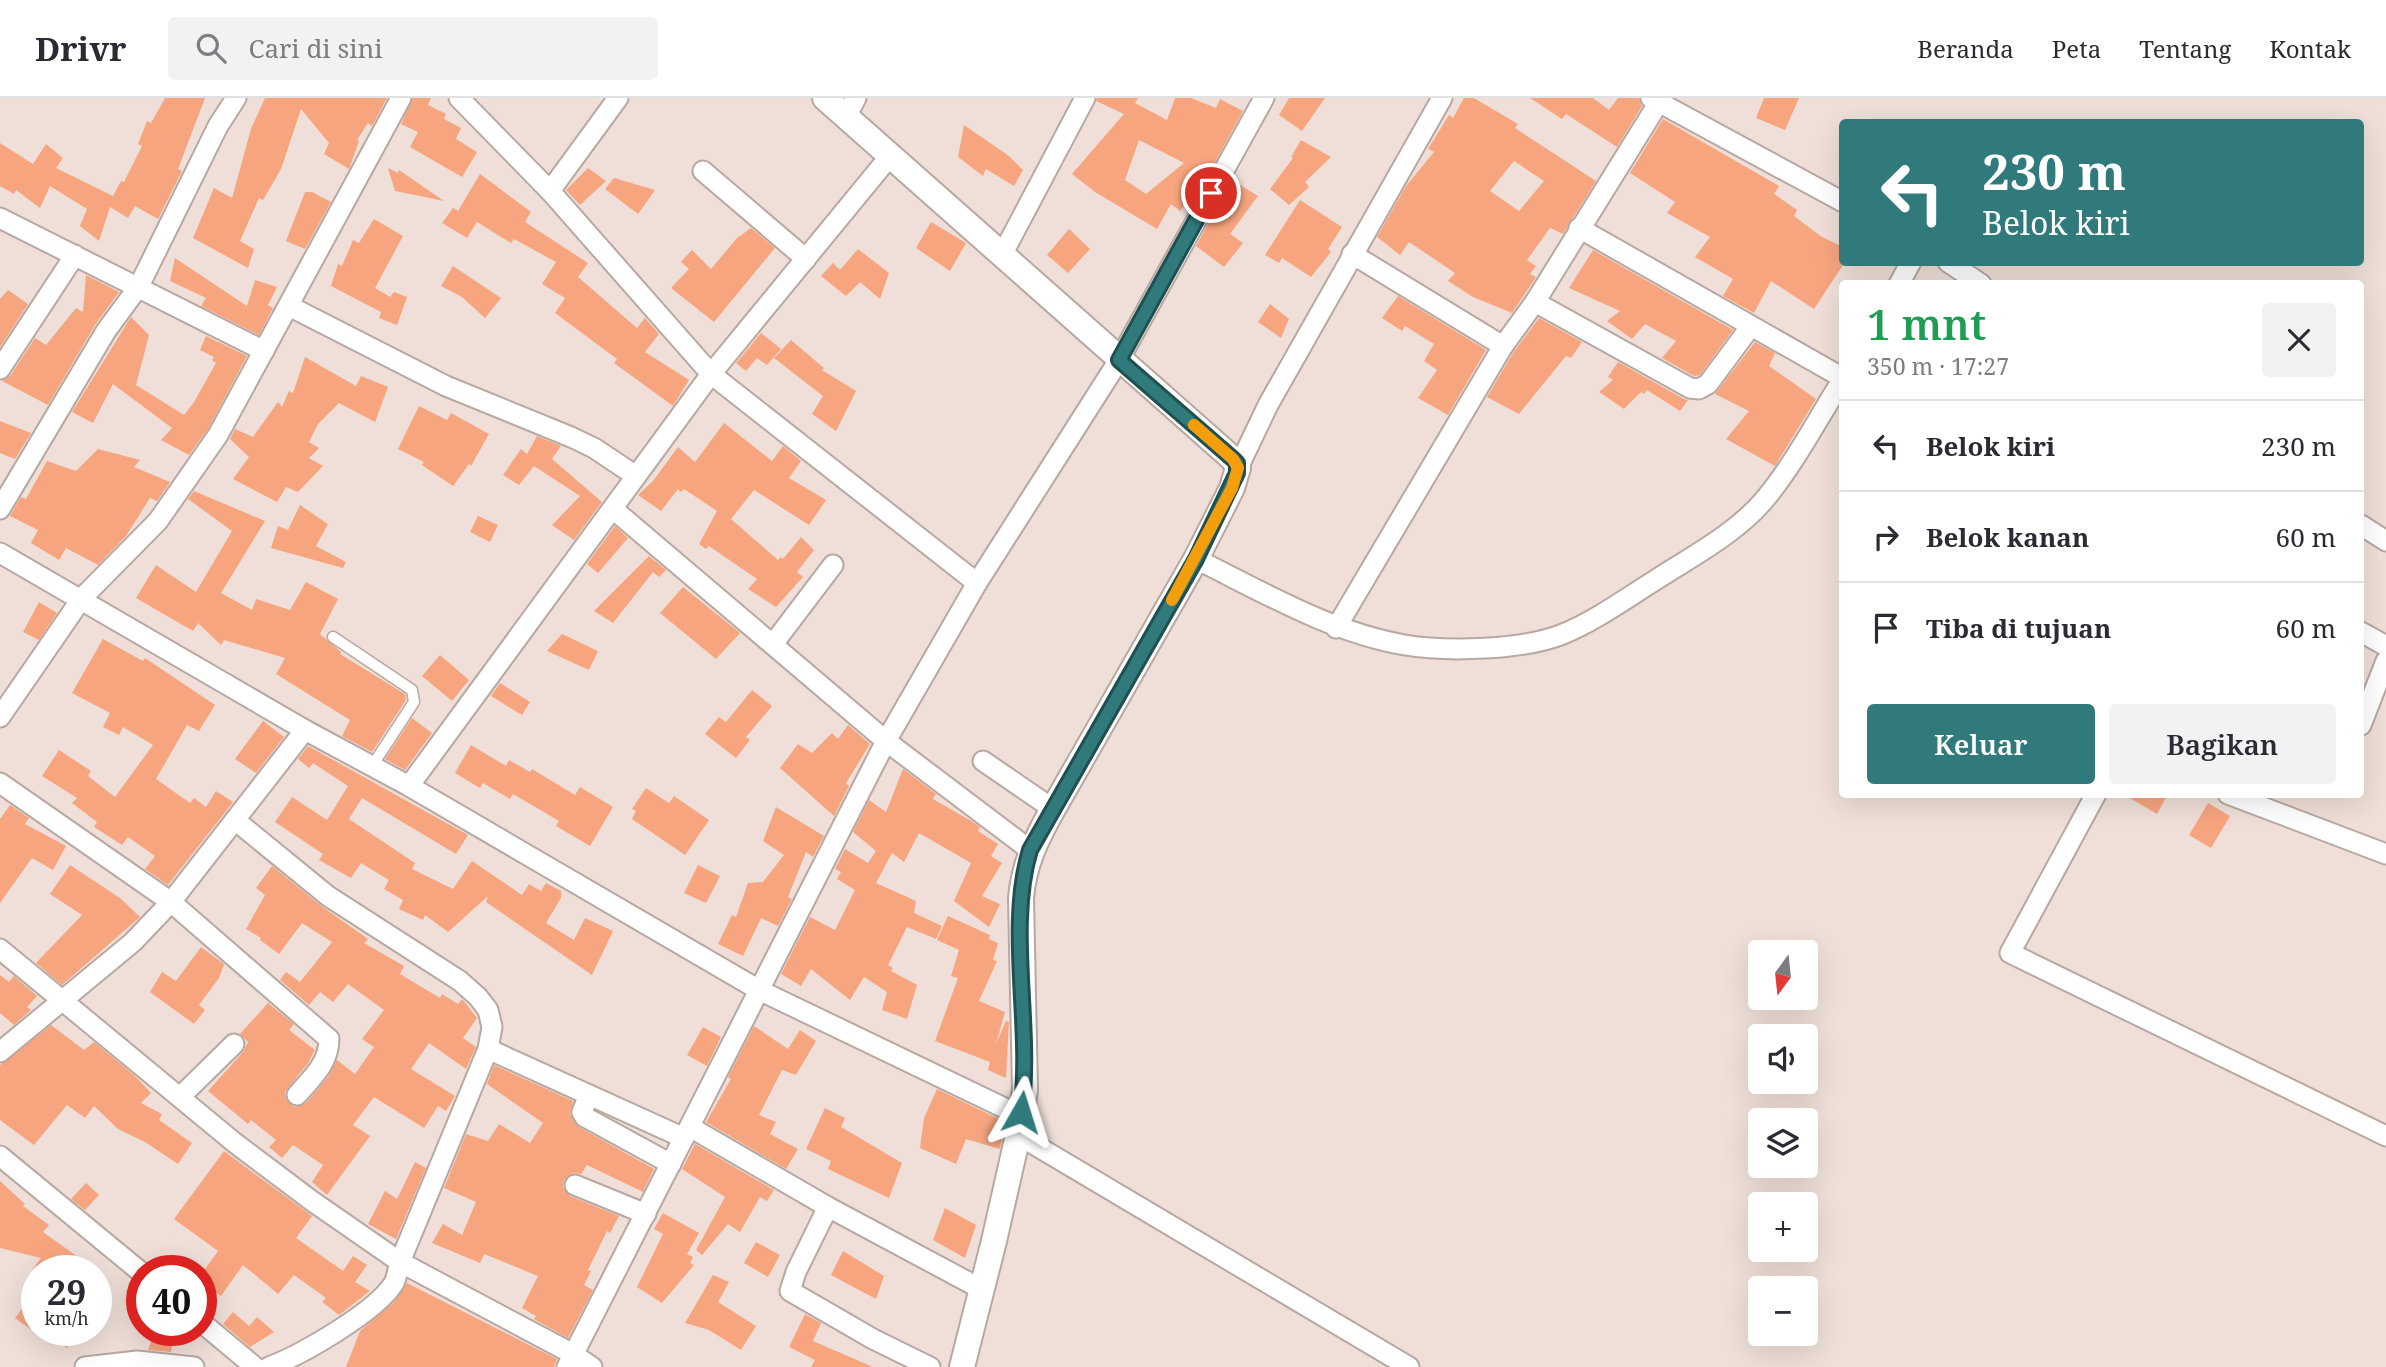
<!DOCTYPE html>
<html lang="id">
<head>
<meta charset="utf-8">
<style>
  :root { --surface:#fff; --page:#f2f2f3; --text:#2b2b33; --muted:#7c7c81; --line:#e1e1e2; --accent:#317a7b }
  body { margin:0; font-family:"Noto Serif",serif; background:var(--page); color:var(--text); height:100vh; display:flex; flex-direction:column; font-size:26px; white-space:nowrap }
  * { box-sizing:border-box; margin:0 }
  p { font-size:23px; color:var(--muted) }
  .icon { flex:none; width:38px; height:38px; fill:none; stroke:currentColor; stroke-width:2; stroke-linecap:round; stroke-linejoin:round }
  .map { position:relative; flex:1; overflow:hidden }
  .details { position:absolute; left:1839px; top:182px; width:525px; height:518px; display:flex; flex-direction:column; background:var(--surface); border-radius:7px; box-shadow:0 7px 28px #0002 }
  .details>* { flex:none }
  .banner { position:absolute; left:1839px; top:21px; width:525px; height:147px; border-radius:7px; box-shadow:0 7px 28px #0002; background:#317a7b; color:#fff; overflow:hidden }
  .needle { width:46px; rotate:195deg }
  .buttons { position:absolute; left:1748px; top:842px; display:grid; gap:14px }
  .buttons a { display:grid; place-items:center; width:70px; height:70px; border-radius:7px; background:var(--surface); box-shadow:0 7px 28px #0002; font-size:35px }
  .speed { position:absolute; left:21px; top:1157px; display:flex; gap:14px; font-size:35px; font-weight:700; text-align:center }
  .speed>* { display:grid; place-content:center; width:91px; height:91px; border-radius:50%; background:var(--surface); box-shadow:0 7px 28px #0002; line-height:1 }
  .speed small { font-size:18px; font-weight:400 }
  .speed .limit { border:10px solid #d22; background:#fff; color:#111 }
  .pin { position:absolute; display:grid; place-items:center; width:60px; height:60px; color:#fff; margin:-30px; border:4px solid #fff; border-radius:50%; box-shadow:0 2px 7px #0007 }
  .me { position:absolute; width:77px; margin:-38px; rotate:6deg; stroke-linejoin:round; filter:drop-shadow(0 0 5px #0008) }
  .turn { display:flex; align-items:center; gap:24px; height:147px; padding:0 28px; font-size:32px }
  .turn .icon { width:91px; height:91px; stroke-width:2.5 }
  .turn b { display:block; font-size:49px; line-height:60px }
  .round { display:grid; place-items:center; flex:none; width:74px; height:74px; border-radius:7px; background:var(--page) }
  .overview { display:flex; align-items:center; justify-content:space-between; height:119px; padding:0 28px }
  h1 { font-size:42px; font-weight:600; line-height:52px; color:#1e9e55 }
  .cta { display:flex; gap:14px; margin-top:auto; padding:14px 28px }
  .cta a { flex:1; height:80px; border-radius:7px; background:var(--accent); color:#fff; font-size:28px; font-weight:600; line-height:80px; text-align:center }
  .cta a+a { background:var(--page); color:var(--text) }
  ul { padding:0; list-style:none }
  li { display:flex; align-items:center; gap:21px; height:91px; padding:0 28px; border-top:2px solid var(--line) }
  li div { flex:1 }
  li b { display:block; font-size:26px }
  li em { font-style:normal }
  header { display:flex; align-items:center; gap:42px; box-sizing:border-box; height:98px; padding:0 35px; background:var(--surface); border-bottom:2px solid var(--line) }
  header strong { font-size:33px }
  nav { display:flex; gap:38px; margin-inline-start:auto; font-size:24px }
  .search { width:490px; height:63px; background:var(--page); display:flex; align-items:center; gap:18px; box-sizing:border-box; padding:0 24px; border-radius:7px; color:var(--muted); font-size:26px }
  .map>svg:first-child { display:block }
</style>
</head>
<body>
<header>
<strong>Drivr</strong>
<div class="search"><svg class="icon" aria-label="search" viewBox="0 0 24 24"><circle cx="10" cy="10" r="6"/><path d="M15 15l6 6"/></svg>Cari di sini</div>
<nav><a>Beranda</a><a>Peta</a><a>Tentang</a><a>Kontak</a></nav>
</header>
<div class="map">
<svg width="2386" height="1269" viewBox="0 0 2386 1269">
  <rect width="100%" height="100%" fill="#efdfd8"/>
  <g fill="#f7a57f" fill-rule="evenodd">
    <polygon points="165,0 205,0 178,71 182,73 158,121 135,108 128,120 110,109 99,143 80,128 87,111 50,88 40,110 16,92 14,96 0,88 0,45 33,66 46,46 63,60 56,70 113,98 121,83 124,84 142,48 138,46 147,23 151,25"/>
    <polygon points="265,0 387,0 372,28 368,25 357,42 359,43 349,71 324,56 329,45 301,11 281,71 263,102 259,100 240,143 254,151 248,170 193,140 214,90 232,100 251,31"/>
    <polygon points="413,0 431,0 428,7 446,16 444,21 461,30 456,41 477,54 462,79 410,49 418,34 401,26"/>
    <path d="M1097 0H1138L1135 5 1167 22 1175 0H1191L1216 10 1220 1 1243 13 1208 77 1180 113 1171 106 1157 131 1095 94 1072 76 1124 16 1096 3ZM1139 42 1184 65 1146 96 1125 82Z"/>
    <polygon points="1289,0 1325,0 1302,33 1279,17"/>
    <path d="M1464 0H1474L1518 26 1515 30 1596 83 1563 136 1550 130 1527 162 1536 168 1530 176 1536 179 1512 215 1473 199 1448 183 1455 175 1409 144 1400 157 1377 139 1406 88 1434 54 1428 51 1449 17 1453 20ZM1514 63 1544 83 1519 113 1490 93Z"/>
    <polygon points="1530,0 1593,0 1609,12 1618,0 1639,0 1642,8 1617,49 1566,16 1562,21"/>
    <polygon points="1764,0 1799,0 1785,32 1756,20"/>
    <polygon points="1663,21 1779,88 1774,96 1797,112 1794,118 1822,139 1843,149 1843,167 1814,211 1771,183 1754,215 1723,198 1733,181 1695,159 1710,139 1667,115 1675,104 1630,75"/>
    <polygon points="964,27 1009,58 1023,72 1014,88 986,71 983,78 958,59"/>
    <polygon points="1301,42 1331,59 1305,84 1309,89 1289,107 1270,91 1293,60 1291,59"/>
    <polygon points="388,70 398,75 399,72 444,103 395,93"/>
    <polygon points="588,70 606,83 580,107 566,92"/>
    <polygon points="480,76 531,114 525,124 588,165 578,179 637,230 645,220 659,236 645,254 689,282 673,308 614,265 617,261 555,215 565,200 542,186 556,164 514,141 511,145 477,124 467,140 442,125 453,110 458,113"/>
    <polygon points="614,80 655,92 638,116 605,91"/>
    <polygon points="1232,82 1258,98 1230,136 1243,145 1224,169 1196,148"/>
    <polygon points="305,94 312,94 331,104 305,151 286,143"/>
    <polygon points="1300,102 1342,129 1328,151 1331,154 1311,179 1282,160 1279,165 1265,157"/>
    <polygon points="374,121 403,138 375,190 390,199 394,194 407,199 397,227 379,220 381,214 331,188 338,166 342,168 353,142 359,145"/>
    <polygon points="931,124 966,145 950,173 916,150"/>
    <polygon points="751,130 775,150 714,224 671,190 689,171 681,164 692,152 711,171 737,140"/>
    <polygon points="1069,131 1090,151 1068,175 1047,157"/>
    <polygon points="858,151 889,175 880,201 860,184 846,198 821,178 833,165 840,172"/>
    <polygon points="1593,152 1733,232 1700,277 1694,278 1662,260 1676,243 1645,226 1632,241 1607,223 1620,213 1569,190"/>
    <polygon points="175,160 247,208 255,182 277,189 268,207 273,210 259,237 201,208 206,200 170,183"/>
    <polygon points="453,168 501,200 485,220 462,199 441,188"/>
    <polygon points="86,177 119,194 95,227 48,307 2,283 10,278 35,240 46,247 76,210 83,214"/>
    <polygon points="8,192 28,206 0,249 0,201"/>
    <polygon points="1398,198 1486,252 1448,317 1418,300 1437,272 1424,263 1434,246 1405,228 1402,233 1382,220"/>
    <polygon points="1270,206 1289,221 1281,240 1258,224"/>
    <polygon points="131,219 149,237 136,287 184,317 194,304 216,265 212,262 214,259 200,252 206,238 247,258 208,331 189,357 161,342 172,330 113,286 93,325 72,314"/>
    <polygon points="1539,220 1582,244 1571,260 1566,258 1519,316 1487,299 1513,255"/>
    <polygon points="761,235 781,251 767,267 757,260 746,273 736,265"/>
    <polygon points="791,242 824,270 822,272 856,293 836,333 812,316 823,298 774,260"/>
    <polygon points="1755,244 1775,255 1769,268 1816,301 1775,368 1726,341 1749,313 1715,296"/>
    <polygon points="305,259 356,288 361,278 388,289 375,324 339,305 318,326 309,344 319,350 309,360 323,368 298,394 286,389 277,404 233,381 249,359 230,341 235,331 253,339 278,304 282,309 289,293 293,295"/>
    <polygon points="1618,264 1684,301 1688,302 1680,313 1647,292 1644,296 1641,294 1624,311 1599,294 1613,282 1608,279"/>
    <polygon points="419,308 447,322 451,315 489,336 471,368 469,366 453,388 422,367 424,364 398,351"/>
    <polygon points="0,323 31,335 15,361 0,355"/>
    <polygon points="724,325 772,363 783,348 801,363 789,380 826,402 809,427 754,392 731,421 778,462 781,459 783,461 801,439 814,452 797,474 803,479 776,509 748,491 757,481 709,448 706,451 699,446 717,413 684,391 681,394 678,391 661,413 638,397 653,383 678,349 695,364"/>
    <polygon points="537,338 561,348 552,361 602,404 574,442 552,427 580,398 534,368 519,387 503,377 521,351 527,356"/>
    <polygon points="98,351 140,362 134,369 170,384 157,403 150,400 126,438 98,467 66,450 59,462 31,445 38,432 10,418 21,399 26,401 47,363 76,373"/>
    <polygon points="194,393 265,423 221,495 252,512 256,501 290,512 306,484 338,501 320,536 341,554 340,556 405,596 406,602 372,654 342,638 350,622 276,576 285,560 224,542 221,547 198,525 193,533 136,500 156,467 196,494 232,433 188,401"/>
    <polygon points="300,407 328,426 316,448 346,464 343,470 271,450 278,428 288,432"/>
    <polygon points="478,418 498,427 490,444 470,434"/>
    <polygon points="615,428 628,440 598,475 587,466"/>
    <polygon points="649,458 666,472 659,479 653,474 613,525 594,513"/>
    <polygon points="683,489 740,535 716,561 660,515"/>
    <polygon points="39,504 57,515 39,542 23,534"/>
    <polygon points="562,536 598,553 589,572 547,553"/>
    <polygon points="103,541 143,563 145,560 215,607 199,633 187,627 156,681 190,705 194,700 206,709 216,693 233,704 168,787 145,771 155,758 128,739 122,747 94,729 97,724 72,705 77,700 42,678 59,652 91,673 88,678 115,699 153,647 123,629 119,637 103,629 110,615 72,595"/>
    <polygon points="440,557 469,582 452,603 422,578"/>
    <polygon points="500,585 530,604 522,617 491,598"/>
    <polygon points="752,592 772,608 746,639 750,642 736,660 705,636 719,619 726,624"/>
    <polygon points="412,620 432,635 405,672 385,661"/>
    <polygon points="263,623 284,639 256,675 235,661"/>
    <polygon points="848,627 870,646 846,685 849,688 834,718 780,670 798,646 812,655 832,635 838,641"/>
    <polygon points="471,647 506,668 509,662 530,674 532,671 575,697 580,689 613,709 590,748 556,728 559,723 513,696 510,701 483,685 480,690 455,675"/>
    <polygon points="308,648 468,737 456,756 362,700 349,721 415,765 412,771 453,791 472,763 522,797 529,786 541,793 546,785 561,793 561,800 546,825 574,842 585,820 613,833 592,877 486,804 488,798 448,834 425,817 423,822 399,811 403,802 384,791 389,782 361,765 351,780 319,762 323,756 275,724 292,699 327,722 348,688 313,665 309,670 298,661"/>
    <polygon points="903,671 936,696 933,701 973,724 980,729 978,733 998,746 991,758 1002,765 982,798 1000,806 989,829 954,803 971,765 919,735 904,764 892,755 876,785 916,803 914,815 942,828 936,841 907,829 888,867 893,870 891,873 917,887 907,921 882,912 887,894 864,879 850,902 811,871 801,888 781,876 810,819 835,832 855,792 837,781 841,774 835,771 845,751 868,765 876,753 853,734 869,702 886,714"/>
    <polygon points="646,690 669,705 674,698 709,722 685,757 632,721 636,713 632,711"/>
    <polygon points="2123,696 2168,696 2157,716"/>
    <polygon points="2208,705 2230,718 2211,750 2189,737"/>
    <polygon points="10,707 29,720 25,726 66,748 53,772 32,760 0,805 0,721"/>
    <polygon points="776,709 824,738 813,759 806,754 788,799 792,801 778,828 761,820 743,858 718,846 732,817 736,819 748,785 763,784 784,757 763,743"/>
    <polygon points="70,767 120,800 140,819 62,887 36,865 82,817 50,796"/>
    <polygon points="698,767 720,778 706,805 684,795"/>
    <polygon points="272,768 320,807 368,841 364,845 404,868 400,876 440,900 442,896 458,906 462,901 477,920 463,940 476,949 466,971 429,945 411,971 455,998 446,1013 438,1008 424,1030 374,999 353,1027 370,1038 327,1097 312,1084 323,1067 293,1047 282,1060 269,1049 276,1042 251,1022 248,1026 208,993 243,954 248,944 240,936 268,905 294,926 289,932 315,952 308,965 285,994 286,1001 294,1009 306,1005 328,979 337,962 355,976 374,949 362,941 384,912 348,886 333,904 320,894 309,907 280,882 286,874 300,884 332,844 302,825 279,856 260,842 261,840 246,831 265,797 256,790"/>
    <polygon points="948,818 990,837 989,841 998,845 993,862 997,863 979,903 1005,914 996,946 1006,923 1009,924 1006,980 988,972 990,964 935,943 958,880 951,878 959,852 937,842"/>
    <polygon points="201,849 224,866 219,880 199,907 205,912 194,926 150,894 162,874 176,883"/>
    <polygon points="0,877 9,884 14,878 37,898 27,909 31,912 14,927 0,915"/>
    <polygon points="51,927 84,952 94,944 135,978 151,995 141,1005 162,1016 159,1022 192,1045 178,1066 145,1044 118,1031 94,1008 85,1020 67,1007 34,1047 0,1022 0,967"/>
    <polygon points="754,928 788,951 800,932 816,943 796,977 782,972 759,1017 776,1024 770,1036 798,1051 786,1071 706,1024 731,981 728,979"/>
    <polygon points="703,929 721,939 707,968 687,957"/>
    <polygon points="494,967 573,1003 570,1016 579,1029 654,1071 643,1094 587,1067 581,1076 573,1075 564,1082 563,1089 570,1098 619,1118 610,1135 607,1133 588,1172 591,1173 584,1187 593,1192 568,1240 534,1221 536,1218 522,1210 538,1178 484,1156 480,1165 432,1145 443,1126 462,1137 476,1104 444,1090 466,1036 488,1043 499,1026 530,1045 543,1025 487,986"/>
    <polygon points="937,991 1005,1024 1000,1051 966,1041 956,1066 920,1050 924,1020"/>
    <polygon points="825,1010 845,1020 841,1029 902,1065 889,1100 828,1071 831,1063 806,1051"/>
    <polygon points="695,1046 774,1092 767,1103 760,1099 740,1134 728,1126 702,1157 696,1152 725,1099 682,1071"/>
    <polygon points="224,1053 312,1118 296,1140 343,1173 353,1158 367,1167 355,1184 370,1193 339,1217 322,1204 326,1200 294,1177 278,1196 243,1167 221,1198 201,1184 201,1177 218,1153 174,1121"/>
    <polygon points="415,1064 426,1070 396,1141 368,1126 385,1093 397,1101"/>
    <polygon points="0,1083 25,1106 23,1108 49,1127 43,1134 96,1172 32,1172 41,1160 0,1150"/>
    <polygon points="86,1085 99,1097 85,1112 71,1101"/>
    <polygon points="945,1110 976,1127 965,1160 933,1142"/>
    <polygon points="663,1115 699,1135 687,1156 693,1159 690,1165 694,1167 662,1205 637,1189 663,1136 654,1131"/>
    <polygon points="756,1144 780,1157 768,1179 744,1165"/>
    <polygon points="843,1153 884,1178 876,1201 831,1177"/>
    <polygon points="713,1177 729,1184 718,1204 756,1228 741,1252 709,1232 685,1225"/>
    <polygon points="407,1185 557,1261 554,1269 346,1269 360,1233 393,1205"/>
    <polygon points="37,1190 37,1221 30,1231 15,1220"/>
    <polygon points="233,1214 249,1228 257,1219 274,1234 250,1249 223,1226"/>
    <polygon points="805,1216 821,1225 813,1243 873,1269 811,1269 815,1262 789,1249"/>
    <polygon points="37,1232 78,1232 67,1250"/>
    <polygon points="155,1232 175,1232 171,1254 148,1252"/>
  </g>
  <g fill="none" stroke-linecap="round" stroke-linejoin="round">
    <g stroke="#b7a8a1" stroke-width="13">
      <polyline id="service" points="333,539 412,592 414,604 372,668"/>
    </g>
    <g stroke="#b7a8a1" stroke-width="23">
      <g id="minor">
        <polyline points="459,0 550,93 711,276 977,485"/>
        <polyline points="1651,0 1843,104"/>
        <polyline points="846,19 856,0"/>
        <polyline points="703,73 806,161"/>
        <polyline points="550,93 618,0"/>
        <polyline points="0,120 264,253"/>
        <polyline points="1579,130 1843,280"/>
        <polyline points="1352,156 1503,248"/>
        <polyline points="1002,157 1085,0"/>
        <polyline points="1948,164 1981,186"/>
        <polyline points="1899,186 1911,164"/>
        <polyline points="1535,204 1690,290 1699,291 1708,286 1751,228"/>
        <polyline points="289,208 446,288 571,339 594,350 636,378"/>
        <polyline points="0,271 75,157"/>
        <polyline points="1238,370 1268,307 1442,0"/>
        <polyline points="0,411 106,233 139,188 218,28 236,0"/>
        <polyline points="613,411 886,643 1030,752"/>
        <polyline points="2361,427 2386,443"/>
        <polyline points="0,455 305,632 409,688 759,892 1021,1018"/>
        <path d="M1196 461C1263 494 1330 534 1405 547 1446 554 1524 552 1563 536 1595 523 1625 501 1654 483 1691 459 1737 435 1765 401 1795 365 1818 320 1843 281"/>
        <polyline points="1336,530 1503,248 1535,204 1659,4"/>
        <polyline points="2361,534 2386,548"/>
        <polyline points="773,546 833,467"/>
        <polyline points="0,619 82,500 158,423 218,337 401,0"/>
        <polyline points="2361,627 2386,563"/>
        <polyline points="983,663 1053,711"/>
        <path d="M0 685 171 804 329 941C329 965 312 980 297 997"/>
        <polyline points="409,688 711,276 890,58"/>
        <polyline points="2096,696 2010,855 2386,1038"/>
        <polyline points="2228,696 2386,756"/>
        <path d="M235 722 328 798 460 883 478 899 488 912 492 929 488 951 400 1164C398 1171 397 1179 394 1185 376 1214 301 1257 269 1269"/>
        <polyline points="0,851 235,1045 312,1103 400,1164 573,1256 592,1269"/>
        <polyline points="488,951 684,1040"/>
        <polyline points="0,954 133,844 171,804 305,632"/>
        <polyline points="589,997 582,1014 585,1019 671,1066"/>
        <polyline points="180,999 234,946"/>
        <polyline points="690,1029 828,1109 983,1192"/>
        <polyline points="1018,1037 1409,1269"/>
        <polyline points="0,1058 142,1175"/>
        <polyline points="575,1087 646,1116"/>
        <polyline points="828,1109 796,1174 790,1193 873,1241 930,1269"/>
        <polyline points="201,1224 255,1269"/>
        <polyline points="85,1269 137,1263 194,1269"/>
        <polyline points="567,1269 886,643 977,485 1119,262 1264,0"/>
      </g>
    </g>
    <g stroke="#b7a8a1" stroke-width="28">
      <path id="tertiary" d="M825 0 1233 361 1238 370 1232 390 1196 461 1053 711C1036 741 1024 766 1021 800L1025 992 1018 1037 994 1143 962 1269"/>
    </g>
    <use href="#service" stroke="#fff" stroke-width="10"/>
    <use href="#minor" stroke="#fff" stroke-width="19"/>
    <use href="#tertiary" stroke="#fff" stroke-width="24"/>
  </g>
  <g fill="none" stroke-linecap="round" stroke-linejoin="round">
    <g stroke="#204f50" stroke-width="18">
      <path id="route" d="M1021 1014C1033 930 1006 831 1030 752L1196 461 1237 375V365L1233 361 1119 262 1211 95"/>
    </g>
    <use href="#route" stroke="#317a7b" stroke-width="12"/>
    <polyline stroke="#f59e0b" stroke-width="12" points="1172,502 1232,390 1238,370 1233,361 1194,327"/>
  </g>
</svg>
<div class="buttons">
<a><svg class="needle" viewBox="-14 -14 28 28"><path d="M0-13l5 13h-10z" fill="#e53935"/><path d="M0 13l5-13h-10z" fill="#7c7c81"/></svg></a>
<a><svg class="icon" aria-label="sound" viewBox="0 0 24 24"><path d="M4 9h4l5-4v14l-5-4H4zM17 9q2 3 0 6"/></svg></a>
<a><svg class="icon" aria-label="layers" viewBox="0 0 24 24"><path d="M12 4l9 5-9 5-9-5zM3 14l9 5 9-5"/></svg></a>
<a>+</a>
<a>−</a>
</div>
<div class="speed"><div>29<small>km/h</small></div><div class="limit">40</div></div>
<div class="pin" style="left:1211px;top:95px;background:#d93025"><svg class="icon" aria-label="arrive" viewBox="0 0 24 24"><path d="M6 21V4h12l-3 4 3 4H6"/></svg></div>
<svg class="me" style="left:1021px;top:1014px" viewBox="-20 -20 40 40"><path d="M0-17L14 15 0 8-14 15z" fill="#317a7b" stroke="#fff" stroke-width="4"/></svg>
<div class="banner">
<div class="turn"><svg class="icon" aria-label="left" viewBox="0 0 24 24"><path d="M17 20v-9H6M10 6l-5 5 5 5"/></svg><div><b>230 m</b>Belok kiri</div></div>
</div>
<section class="details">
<div class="overview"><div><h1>1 mnt</h1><p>350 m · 17:27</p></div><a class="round"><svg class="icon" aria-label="close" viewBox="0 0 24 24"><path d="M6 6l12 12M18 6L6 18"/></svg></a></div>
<ul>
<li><svg class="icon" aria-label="left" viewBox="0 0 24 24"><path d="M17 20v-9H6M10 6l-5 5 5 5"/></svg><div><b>Belok kiri</b></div><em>230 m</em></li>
<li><svg class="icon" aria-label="right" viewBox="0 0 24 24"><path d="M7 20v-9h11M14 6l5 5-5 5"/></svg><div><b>Belok kanan</b></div><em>60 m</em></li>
<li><svg class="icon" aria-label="arrive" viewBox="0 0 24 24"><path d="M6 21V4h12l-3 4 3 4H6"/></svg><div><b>Tiba di tujuan</b></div><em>60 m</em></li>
</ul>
<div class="cta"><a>Keluar</a><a>Bagikan</a></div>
</section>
</div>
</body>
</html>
